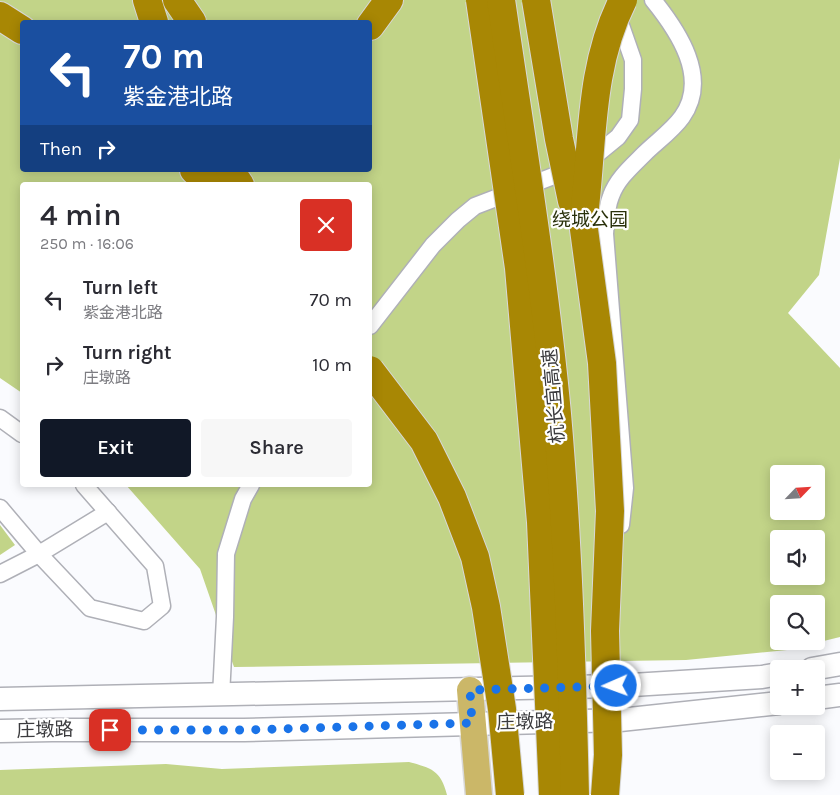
<!DOCTYPE html>
<html lang="en">
<head>
<meta charset="utf-8">
<style>
  :root { --surface:#fff; --page:#f7f7f7; --text:#2b2b33; --muted:#7c7c81; --accent:#111827 }
  body { margin:0; font-family:Karla,"Noto Sans SC",sans-serif; background:var(--page); color:var(--text); height:100vh; display:flex; flex-direction:column; font-size:19px; white-space:nowrap }
  * { box-sizing:border-box; margin:0 }
  p { font-size:16px; color:var(--muted) }
  .icon { flex:none; width:28px; height:28px; fill:none; stroke:currentColor; stroke-width:2; stroke-linecap:round; stroke-linejoin:round }
  .map { position:relative; flex:1; overflow:hidden }
  .side { position:absolute; left:20px; top:182px; width:352px; height:305px; display:flex; flex-direction:column; background:var(--surface); border-radius:5px; box-shadow:0 2px 12px #0003 }
  .side>* { flex:none }
  .top-card { position:absolute; left:20px; top:20px; width:352px; height:152px; border-radius:5px; box-shadow:0 2px 12px #0003; background:#1a4fa0; color:#fff; overflow:hidden }
  .needle { width:32px; rotate:65deg }
  .fabs { position:absolute; left:770px; top:465px; display:grid; gap:10px }
  .fabs a { display:grid; place-items:center; width:55px; height:55px; border-radius:5px; background:var(--surface); box-shadow:0 2px 12px #0003; font-size:25px }
  .pin { position:absolute; display:grid; place-items:center; width:42px; height:42px; color:#fff; margin:-21px; border-radius:10px; box-shadow:0 2px 8px #0006 }
  .me { position:absolute; width:55px; margin:-28px; rotate:268deg; stroke-linejoin:round; filter:drop-shadow(0 0 4px #0008) }
  .turn { display:flex; align-items:center; gap:18px; height:105px; padding:0 20px; font-size:22px }
  .turn .icon { width:65px; height:65px; stroke-width:2.5 }
  .turn b { display:block; font-size:35px; line-height:42px }
  .then { display:flex; align-items:center; height:48px; padding:0 20px; background:#0003; gap:10px; font-size:19px }
  .round { display:grid; place-items:center; flex:none; width:52px; height:52px; border-radius:5px; background:var(--page) }
  .summary { display:flex; align-items:center; justify-content:space-between; height:85px; padding:0 20px }
  h1 { font-size:30px; font-weight:600; line-height:38px }
  .primary-button { display:flex; gap:10px; margin-top:auto; padding:10px 20px }
  .primary-button a { flex:1; height:58px; border-radius:5px; background:var(--accent); color:#fff; font-size:20px; font-weight:600; line-height:58px; text-align:center }
  .primary-button a+a { background:var(--page); color:var(--text) }
  ul { padding:0; list-style:none }
  li { display:flex; align-items:center; gap:15px; height:65px; padding:0 20px }
  li div { flex:1 }
  li b { display:block; font-size:19px }
  li em { font-style:normal }
  .map>svg:first-child { display:block }
</style>
</head>
<body>
<div class="map">
<svg width="840" height="795" viewBox="0 0 840 795">
  <rect width="100%" height="100%" fill="#fafbfe"/>
  <g fill="#c2d488" fill-rule="evenodd">
    <path d="M0 0H840V158L819 275 788 313 840 368V637L787 650 686 660 234 667 200 569 126 485H370V185H22V393L0 378ZM22 22H370V170H22ZM779 474H816V511H779ZM779 539H816V576H779ZM779 604H816V641H779Z"/>
    <polygon points="0,525 15,545 0,555"/>
    <path d="M409 762C431 768 441 770 447 795H0V770L166 764 222 769Z"/>
  </g>
  <g fill="none" stroke-linecap="round" stroke-linejoin="round">
    <g stroke="#afb0b7" stroke-width="19">
      <g id="minor">
        <polyline points="370,326 433,245 458,220 475,206 585,164 618,137 630,120 633,89 633,60 617,14"/>
        <polyline points="0,418 22,434"/>
        <polyline points="0,508 39,554 90,608 144,621 162,606 155,566 84,485"/>
        <path d="M621 525 625 488 605 234C606 221 606 208 611 196 617 179 631 167 644 154 656 142 672 131 682 117 710 78 678 31 653 0"/>
        <polyline points="0,574 39,554 108,512"/>
        <polyline points="221,696 225,617 226,554 243,499 251,485"/>
      </g>
    </g>
    <g stroke="#afb0b7" stroke-width="25">
      <g id="secondary">
        <polyline points="812,669 840,664"/>
        <polyline points="816,698 840,695"/>
        <polyline points="0,699 616,686 762,677 779,674"/>
        <polyline points="0,731 52,730 244,730 620,720 779,703"/>
      </g>
    </g>
    <g stroke="#d8d8d8" stroke-width="29">
      <polyline id="primary" points="470,690 479,795"/>
    </g>
    <g stroke="#d8d8d8" stroke-width="30">
      <g id="motorway">
        <polyline points="147,0 154,22"/>
        <polyline points="177,0 192,22"/>
        <polyline points="0,16 22,30"/>
        <polyline points="370,26 389,0"/>
        <polyline points="194,170 211,185"/>
        <polyline points="230,170 240,185"/>
      </g>
    </g>
    <use href="#minor" stroke="#fff" stroke-width="16"/>
    <use href="#secondary" stroke="#fff" stroke-width="22"/>
    <use href="#primary" stroke="#cbb768" stroke-width="26"/>
    <use href="#motorway" stroke="#a88704" stroke-width="28"/>
    <g stroke="#d8d8d8" stroke-width="30" stroke-linecap="butt">
      <g id="motorway-bridge">
        <polyline points="480,0 519,268 541,522 553,795"/>
        <path d="M501 0C521 138 544 275 557 414 568 540 572 668 575 795"/>
        <polyline points="536,0 559,139 572,201 583,222 602,363 610,511 605,631 608,755 605,795"/>
        <path d="M584 216C593 143 589 67 623 0"/>
        <polyline points="370,370 424,441 452,497 475,557 486,607 502,709 510,795"/>
      </g>
    </g>
    <use href="#motorway-bridge" stroke="#a88704" stroke-width="28"/>
  </g>
  <g fill="none" stroke-linecap="round" stroke-linejoin="round">
    <polyline stroke="#1a73e8" stroke-width="9" stroke-dasharray="0 16.2" points="110,730 244,730 472,723 470,690 616,686"/>
  </g>
  <g text-anchor="middle" dominant-baseline="central" stroke-width="4.5" stroke-linejoin="round" paint-order="stroke">
    <g font-size="19" fill="#2a310b" stroke="#fff">
      <text x="590" y="220">绕城公园</text>
    </g>
    <g font-size="19" fill="#3b3b3e" stroke="#fff">
      <text transform="translate(554 396) rotate(-95)">杭长宜高速</text>
      <text transform="translate(525 722) rotate(-1)">庄墩路</text>
      <text transform="translate(45 730) rotate(-1)">庄墩路</text>
    </g>
  </g>
</svg>
<div class="fabs">
<a><svg class="needle" viewBox="-14 -14 28 28"><path d="M0-13l5 13h-10z" fill="#e53935"/><path d="M0 13l5-13h-10z" fill="#7c7c81"/></svg></a>
<a><svg class="icon" aria-label="sound" viewBox="0 0 24 24"><path d="M4 9h4l5-4v14l-5-4H4zM17 9q2 3 0 6"/></svg></a>
<a><svg class="icon" aria-label="search" viewBox="0 0 24 24"><circle cx="10" cy="10" r="6"/><path d="M15 15l6 6"/></svg></a>
<a>+</a>
<a>−</a>
</div>
<div class="pin" style="left:110px;top:730px;background:#d93025"><svg class="icon" aria-label="arrive" viewBox="0 0 24 24"><path d="M6 21V4h12l-3 4 3 4H6"/></svg></div>
<svg class="me" style="left:616px;top:686px" viewBox="-20 -20 40 40"><circle r="17" fill="#1a73e8" stroke="#fff" stroke-width="3"/><path d="M0-11L8 9 0 5-8 9z" fill="#fff"/></svg>
<div class="top-card">
<div class="turn"><svg class="icon" aria-label="left" viewBox="0 0 24 24"><path d="M17 20v-9H6M10 6l-5 5 5 5"/></svg><div><b>70 m</b>紫金港北路</div></div>
<div class="then">Then<svg class="icon" aria-label="right" viewBox="0 0 24 24"><path d="M7 20v-9h11M14 6l5 5-5 5"/></svg></div>
</div>
<section class="side">
<div class="summary"><div><h1>4 min</h1><p>250 m · 16:06</p></div><a class="round" style="background:#d93025;color:#fff"><svg class="icon" aria-label="close" viewBox="0 0 24 24"><path d="M6 6l12 12M18 6L6 18"/></svg></a></div>
<ul>
<li><svg class="icon" aria-label="left" viewBox="0 0 24 24"><path d="M17 20v-9H6M10 6l-5 5 5 5"/></svg><div><b>Turn left</b><p>紫金港北路</p></div><em>70 m</em></li>
<li><svg class="icon" aria-label="right" viewBox="0 0 24 24"><path d="M7 20v-9h11M14 6l5 5-5 5"/></svg><div><b>Turn right</b><p>庄墩路</p></div><em>10 m</em></li>
</ul>
<div class="primary-button"><a>Exit</a><a>Share</a></div>
</section>
</div>
</body>
</html>
